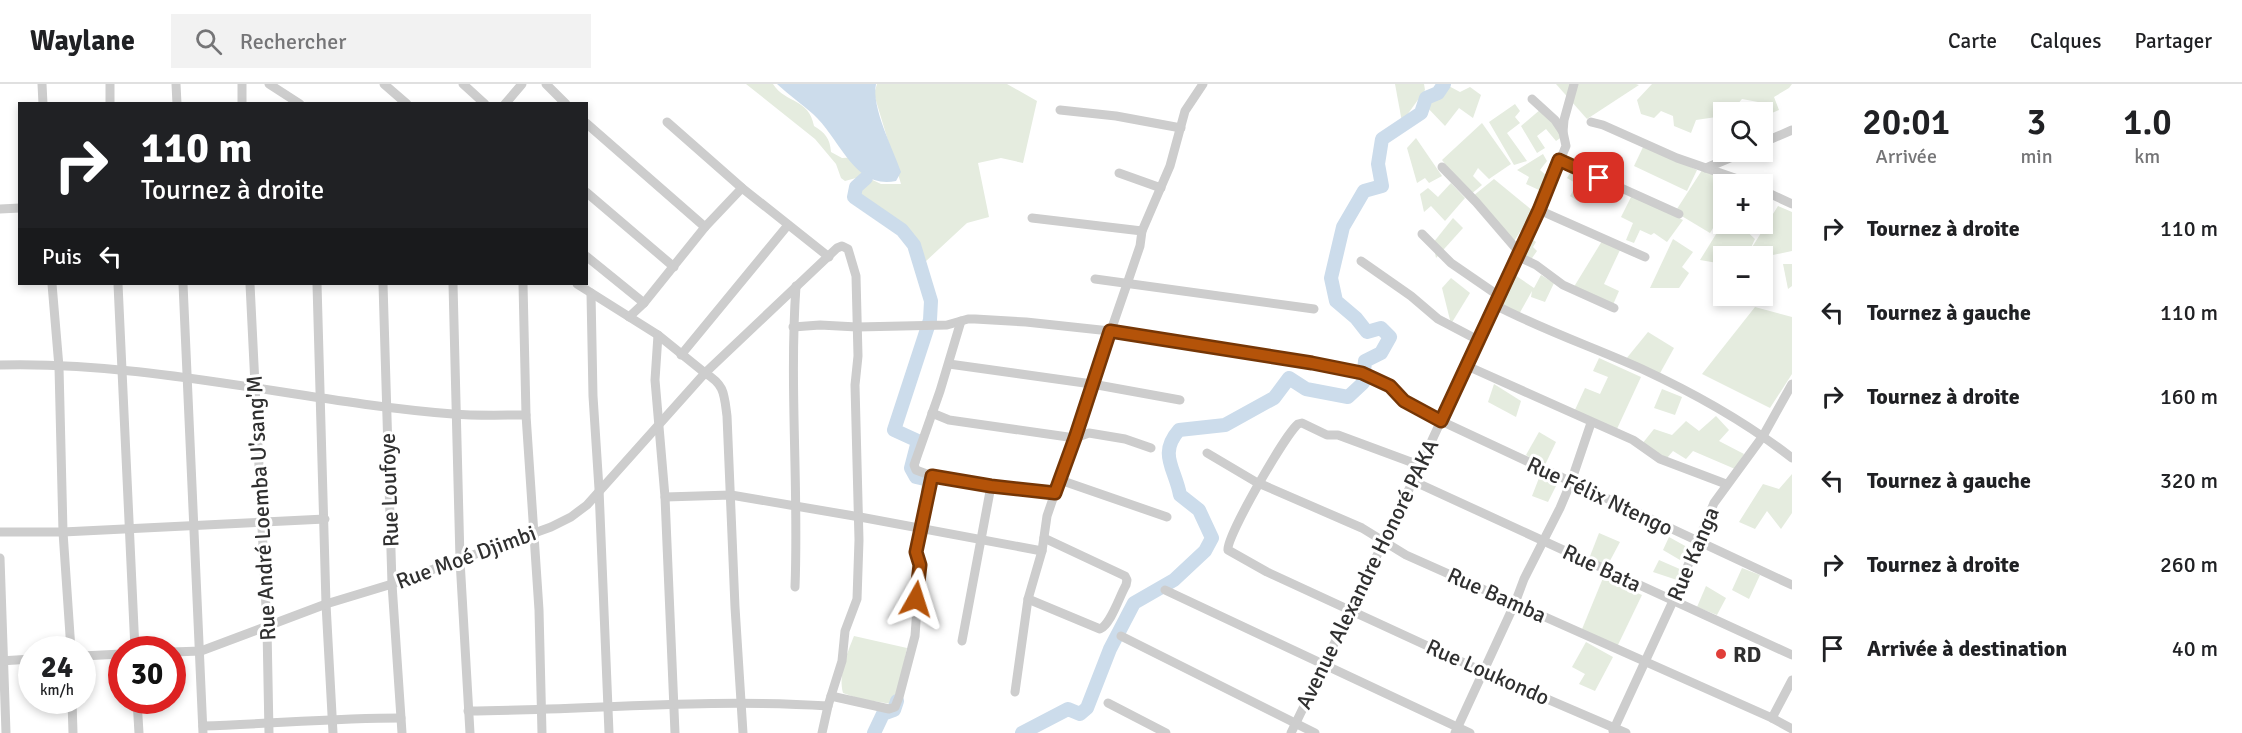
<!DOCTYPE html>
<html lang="fr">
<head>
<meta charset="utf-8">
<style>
  :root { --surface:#fff; --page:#f2f2f2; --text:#202124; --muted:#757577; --line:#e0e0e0 }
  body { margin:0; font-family:Signika,sans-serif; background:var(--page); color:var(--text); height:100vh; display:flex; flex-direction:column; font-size:22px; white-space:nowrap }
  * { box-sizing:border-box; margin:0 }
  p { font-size:20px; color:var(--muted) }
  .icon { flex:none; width:33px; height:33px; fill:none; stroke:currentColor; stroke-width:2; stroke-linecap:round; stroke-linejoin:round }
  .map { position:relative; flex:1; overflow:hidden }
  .details { display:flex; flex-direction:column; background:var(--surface); width:450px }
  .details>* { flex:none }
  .hud { position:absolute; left:18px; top:18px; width:570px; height:183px; border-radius:0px; box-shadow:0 3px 9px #0003; background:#202124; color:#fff; overflow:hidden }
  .fabs { position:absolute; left:1713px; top:18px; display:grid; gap:12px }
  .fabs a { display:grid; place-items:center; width:60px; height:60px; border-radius:0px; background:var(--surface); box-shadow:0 3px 9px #0003; font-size:30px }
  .speed { position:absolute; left:18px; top:552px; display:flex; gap:12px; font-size:30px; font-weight:700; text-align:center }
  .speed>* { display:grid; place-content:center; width:78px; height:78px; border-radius:50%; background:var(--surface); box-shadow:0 3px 9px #0003; line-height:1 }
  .speed small { font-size:15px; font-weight:400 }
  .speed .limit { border:9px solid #d22; background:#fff; color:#111 }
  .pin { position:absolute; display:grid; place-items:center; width:51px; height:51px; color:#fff; margin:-26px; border-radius:12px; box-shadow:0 3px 9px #0006 }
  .me { position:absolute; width:66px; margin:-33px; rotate:6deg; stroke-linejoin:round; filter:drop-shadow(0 0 4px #0008) }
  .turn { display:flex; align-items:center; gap:21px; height:126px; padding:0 24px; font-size:27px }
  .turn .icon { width:78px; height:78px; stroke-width:2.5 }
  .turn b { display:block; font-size:42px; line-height:51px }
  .then { display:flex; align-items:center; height:57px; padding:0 24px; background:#0003; gap:12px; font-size:22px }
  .eta { display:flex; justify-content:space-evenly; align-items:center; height:102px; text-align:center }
  .eta b { font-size:36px; font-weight:600; line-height:42px }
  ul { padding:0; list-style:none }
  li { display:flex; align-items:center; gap:18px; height:84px; padding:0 24px }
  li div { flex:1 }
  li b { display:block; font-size:22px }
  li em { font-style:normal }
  header { display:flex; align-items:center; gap:36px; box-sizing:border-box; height:84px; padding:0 30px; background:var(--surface); border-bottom:2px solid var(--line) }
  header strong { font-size:28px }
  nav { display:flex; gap:33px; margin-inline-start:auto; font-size:21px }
  .search { width:420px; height:54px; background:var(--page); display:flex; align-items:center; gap:15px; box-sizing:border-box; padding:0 21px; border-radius:0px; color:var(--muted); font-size:22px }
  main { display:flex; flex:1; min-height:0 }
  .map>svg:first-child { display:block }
</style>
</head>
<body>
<header>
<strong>Waylane</strong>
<div class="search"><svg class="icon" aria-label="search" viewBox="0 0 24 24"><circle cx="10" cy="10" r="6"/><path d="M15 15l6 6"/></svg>Rechercher</div>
<nav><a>Carte</a><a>Calques</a><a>Partager</a></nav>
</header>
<main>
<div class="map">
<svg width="1792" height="649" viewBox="0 0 1792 649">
  <rect width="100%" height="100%" fill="#fff"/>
  <g fill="#e5ecdf">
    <path d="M746 0H773C786 20 809 14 814 42 825 49 830 54 831 68L842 74 860 73 866 87 862 91 881 100H901L874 10 877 0H1007L1037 17 1023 79 1001 74 978 79 989 133 967 139 925 178 883 134 863 117 856 94 845 97 841 94 836 80 815 55Z"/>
    <polygon points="1395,0 1424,0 1425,6 1402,38"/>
    <polygon points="1445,0 1460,8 1470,3 1481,11 1473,34 1459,24 1445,42 1425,21"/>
    <polygon points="1556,0 1636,0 1639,1 1587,35"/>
    <polygon points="1652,0 1792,0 1789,4 1774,13 1779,26 1767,31 1758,18 1742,15 1731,28 1724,28 1723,32 1696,36 1691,49 1674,42 1673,32 1661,27 1654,34 1641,30 1637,16"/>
    <polygon points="1515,20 1520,27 1515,33 1520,39 1507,49 1527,77 1514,81 1489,38"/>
    <polygon points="1541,25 1566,50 1556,57 1546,45 1537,52 1545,64 1537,69 1521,42"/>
    <polygon points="1482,39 1511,80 1489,95 1478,84 1473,92 1482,101 1470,111 1442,76"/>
    <polygon points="1416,54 1442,92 1429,99 1425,94 1417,99 1407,64"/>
    <polygon points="1644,61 1697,86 1687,107 1634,82"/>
    <polygon points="1543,70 1547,77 1540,86 1547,92 1541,107 1526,100 1529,93 1517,86"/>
    <polygon points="1704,83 1732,100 1724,100 1723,128 1710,149 1675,128"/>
    <polygon points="1572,86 1590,97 1578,117 1570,112 1577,100 1567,94"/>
    <polygon points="1494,95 1533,127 1513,159 1473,112"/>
    <polygon points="1592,96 1601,100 1594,115 1584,109"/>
    <polygon points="1451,99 1465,114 1445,137 1431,122 1424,128 1420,110 1428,104 1438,113"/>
    <polygon points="1632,111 1683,136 1667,158 1654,149 1651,151 1640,146 1634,159 1626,156 1633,139 1621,133"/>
    <polygon points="1778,122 1792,128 1792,167 1763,173 1724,172 1723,180 1700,176 1723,139 1739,140 1755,155 1749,168"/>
    <polygon points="1453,134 1463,144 1436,174 1433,159"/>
    <polygon points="1528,152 1536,158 1533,163 1537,167 1530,177 1519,170"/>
    <polygon points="1673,155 1693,168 1682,183 1689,189 1679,204 1650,204"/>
    <polygon points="1602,157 1620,166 1604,200 1619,207 1612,223 1572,206"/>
    <polygon points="1783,180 1792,180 1792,202 1788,205"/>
    <polygon points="1512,189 1534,204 1541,191 1554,199 1545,218 1531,213 1532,207 1518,232 1497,219"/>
    <polygon points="1451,194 1470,209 1451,240 1442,204"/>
    <polygon points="1755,223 1792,233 1792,290 1770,324 1702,290"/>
    <polygon points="1648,248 1674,264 1659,291 1626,275"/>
    <polygon points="1599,274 1641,293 1616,347 1574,328 1585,304 1600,310 1608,293 1593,287"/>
    <polygon points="1494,300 1521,317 1516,333 1488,318"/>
    <polygon points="1662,305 1682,313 1675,331 1654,324"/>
    <polygon points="1716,332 1729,346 1719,357 1744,370 1735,385 1693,367 1686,375 1673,367 1667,374 1642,360 1654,345 1672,351 1686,337 1699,347"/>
    <polygon points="1539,348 1556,358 1544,383 1526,371"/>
    <polygon points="1792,390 1792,429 1781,445 1767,427 1755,445 1739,438 1763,400 1779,405"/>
    <polygon points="1539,394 1556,402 1548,418 1532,412"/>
    <polygon points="1599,449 1620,458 1604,488 1587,480"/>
    <polygon points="1669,453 1687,463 1680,476 1663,466"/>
    <polygon points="1659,476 1682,486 1677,496 1653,488"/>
    <polygon points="1742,484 1760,491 1749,515 1732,506"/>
    <polygon points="1603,494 1642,511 1616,565 1580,550"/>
    <polygon points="1706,502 1726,514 1717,531 1697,523"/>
    <path d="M854 552 907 564 897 612 892 620 860 615 843 609C838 592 847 569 854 552Z"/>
    <polygon points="1586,558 1613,573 1595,607 1579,600 1585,590 1572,583"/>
  </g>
  <path fill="#ccdceb" d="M777 0H876C871 23 893 65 901 88L896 97C854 106 840 54 813 30 802 20 789 11 777 0Z"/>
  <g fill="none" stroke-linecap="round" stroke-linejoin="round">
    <g stroke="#ccdceb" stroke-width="14">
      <polyline points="866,94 856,103 854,113 902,146 914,161 931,217 930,236 894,346 918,357 911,384 916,393 929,396 928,410"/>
      <polyline points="874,649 883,630 894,626 897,617"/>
      <path d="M1022 649 1068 625 1080 630 1087 624 1110 565 1134 519 1174 496 1205 467 1212 454 1199 426 1180 411C1175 384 1158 370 1179 346L1225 341 1274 314 1289 294 1306 305 1348 313 1363 299 1365 277 1381 269 1390 253 1381 244 1367 248 1356 234 1336 217 1331 194 1343 143 1364 107 1382 102 1378 80 1382 55 1421 29 1426 14 1438 9 1444 0"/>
    </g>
    <g stroke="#cdcdcd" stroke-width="9">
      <polyline points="42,0 43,20"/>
      <polyline points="110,0 110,20"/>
      <polyline points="176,0 177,20"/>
      <polyline points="242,0 242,20"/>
      <polyline points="269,0 300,20"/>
      <polyline points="384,0 407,20"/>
      <polyline points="463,0 485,20"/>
      <polyline points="546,0 566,20"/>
      <polyline points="1532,15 1555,36 1563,48"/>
      <polyline points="505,20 522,0"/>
      <polyline points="1060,26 1116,32 1181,44"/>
      <polyline points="667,38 742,104 829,173"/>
      <polyline points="1591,38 1603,41 1677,74 1752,100"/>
      <polyline points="586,39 705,143"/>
      <polyline points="1762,59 1792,46"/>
      <polyline points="1559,76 1679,130"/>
      <polyline points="1442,83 1476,118 1519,168"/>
      <polyline points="1706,84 1744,68"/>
      <polyline points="1119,89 1161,104"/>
      <polyline points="1762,106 1792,120"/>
      <polyline points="586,108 674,183"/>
      <polyline points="0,125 20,124"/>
      <polyline points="1539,126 1645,173"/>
      <polyline points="1032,134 1142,147"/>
      <polyline points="1422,150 1451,179 1499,212"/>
      <polyline points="586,172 644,219"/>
      <polyline points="1517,172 1536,181 1563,201 1614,224"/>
      <polyline points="1361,177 1411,212 1438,235 1478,256"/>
      <polyline points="1095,195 1314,225"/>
      <polyline points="52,200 59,283 63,448 71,566"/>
      <polyline points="118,200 135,566"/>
      <polyline points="183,200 203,649"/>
      <polyline points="250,200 267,544 269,649"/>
      <polyline points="317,200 326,520 333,649"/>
      <polyline points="383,200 392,500 402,649"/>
      <polyline points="453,200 460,476 470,649"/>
      <polyline points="523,200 526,331 539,526 542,649"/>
      <polyline points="577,200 658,251 705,289 837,164 842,162 848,165 856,192 858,272 855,301 859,456 857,515 845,547 842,577 831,612"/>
      <polyline points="591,209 593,312 599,405 609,649"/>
      <path d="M1495 221C1543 246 1593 263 1642 285 1696 310 1746 338 1792 374"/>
      <polyline points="629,233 644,219 705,143 742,104"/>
      <polyline points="793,243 820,241 857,243 947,241 968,235 975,235 1026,238 1110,247 1312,279 1362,289 1390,302 1404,317 1441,337 1792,501"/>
      <polyline points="658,251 655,296 665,413 675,649"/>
      <polyline points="681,271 788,141"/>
      <polyline points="949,280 1092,300 1180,316"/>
      <path d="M0 281C152 277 302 318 453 330 477 332 502 331 526 331"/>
      <polyline points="1465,281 1633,356 1660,375 1726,400"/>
      <polyline points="932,329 949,336 1075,354 1089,349 1125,355 1151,364"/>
      <polyline points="1207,369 1256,398 1362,444 1406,471 1772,634 1792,645"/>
      <path d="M1419 381 1338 351H1327L1302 339 1298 340C1285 351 1226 453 1228 466L1267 488 1484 588 1626 649"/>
      <polyline points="932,392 991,402 1055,409"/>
      <polyline points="1060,396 1167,433"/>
      <polyline points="1413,397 1792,571"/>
      <polyline points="665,413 731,411 860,433 1042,467"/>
      <polyline points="0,448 63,448 325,435"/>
      <polyline points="0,474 6,649"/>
      <path d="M795 503C799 403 789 303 796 202"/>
      <polyline points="1165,506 1470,649"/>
      <path d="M1028 515 1100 545C1111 540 1119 513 1126 501L1127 496 1125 492 1044 454"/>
      <polyline points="1121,552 1315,649"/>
      <polyline points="962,557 991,402"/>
      <path d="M172 568 201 567 326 520 392 500 551 443 571 433 587 421 705 289C725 301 724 310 727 332L735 523 743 649"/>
      <polyline points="82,572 122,570"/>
      <polyline points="0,577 32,575"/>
      <polyline points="1015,608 1028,515 1042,467 1047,432 1127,200 1140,162 1142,147 1170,82 1185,27 1203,0"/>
      <polyline points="72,616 73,649"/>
      <polyline points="137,616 139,649"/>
      <polyline points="1108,619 1166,649"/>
      <path d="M468 627C588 626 708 614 828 622L831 612 889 625 895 623 899 613 915 552 920 481 916 468 932 392 916 386 914 381 940 307 961 237"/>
      <polyline points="1772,634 1792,596"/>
      <path d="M203 642C269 640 335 634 401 634"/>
      <polyline points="1613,647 1673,517 1714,419 1763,352 1792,300"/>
      <polyline points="822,649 828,622"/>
      <polyline points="1291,649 1413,397 1539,126 1566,62 1563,48 1564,36 1574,0"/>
      <polyline points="1455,649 1515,519 1524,495 1560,424 1571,398 1591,339"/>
    </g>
  </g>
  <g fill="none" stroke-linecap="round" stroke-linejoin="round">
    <g stroke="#753606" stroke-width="15">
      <polyline id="route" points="916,515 920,481 916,468 932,392 991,402 1055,409 1075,354 1110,247 1312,279 1362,289 1390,302 1404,317 1441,337 1539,126 1559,76 1599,94"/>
    </g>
    <use href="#route" stroke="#b45309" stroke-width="10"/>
  </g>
  <circle fill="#e03e39" stroke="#fff" stroke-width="2" cx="1721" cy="570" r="6"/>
  <g text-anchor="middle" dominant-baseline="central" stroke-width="6" stroke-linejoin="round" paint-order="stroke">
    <g font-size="22" fill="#303030" stroke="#fff">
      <text transform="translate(389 406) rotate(-92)">Rue Loufoye</text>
      <text transform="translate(1600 412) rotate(25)">Rue Félix Ntengo</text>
      <text transform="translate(261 424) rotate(-93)">Rue André Loemba U'sang'M</text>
      <text transform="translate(1693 470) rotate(-67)">Rue Kanga</text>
      <text transform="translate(466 473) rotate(-20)">Rue Moé Djimbi</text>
      <text transform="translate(1602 484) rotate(25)">Rue Bata</text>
      <text transform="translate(1367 490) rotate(-64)">Avenue Alexandre Honoré PAKA</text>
      <text transform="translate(1497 511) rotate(24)">Rue Bamba</text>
      <text transform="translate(1488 588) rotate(24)">Rue Loukondo</text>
    </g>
    <g font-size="22" font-weight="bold" fill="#303030" stroke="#fff" text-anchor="start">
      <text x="1733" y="570">RD</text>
    </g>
  </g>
</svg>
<div class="fabs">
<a><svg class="icon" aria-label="search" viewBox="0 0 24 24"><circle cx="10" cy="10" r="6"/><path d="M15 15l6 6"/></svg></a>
<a>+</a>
<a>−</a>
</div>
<div class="speed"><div>24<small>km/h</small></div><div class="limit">30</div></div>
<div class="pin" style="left:1599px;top:94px;background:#d93025"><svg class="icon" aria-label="arrive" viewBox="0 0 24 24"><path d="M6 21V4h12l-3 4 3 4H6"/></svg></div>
<svg class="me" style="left:916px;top:515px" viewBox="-20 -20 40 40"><path d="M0-17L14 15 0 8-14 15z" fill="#b45309" stroke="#fff" stroke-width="4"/></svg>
<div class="hud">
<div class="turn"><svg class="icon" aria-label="right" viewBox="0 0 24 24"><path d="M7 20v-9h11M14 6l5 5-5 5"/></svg><div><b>110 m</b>Tournez à droite</div></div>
<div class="then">Puis<svg class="icon" aria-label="left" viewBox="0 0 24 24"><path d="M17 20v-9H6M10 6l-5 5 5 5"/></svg></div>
</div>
</div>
<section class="details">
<div class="eta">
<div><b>20:01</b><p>Arrivée</p></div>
<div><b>3</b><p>min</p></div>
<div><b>1.0</b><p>km</p></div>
</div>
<ul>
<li><svg class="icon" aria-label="right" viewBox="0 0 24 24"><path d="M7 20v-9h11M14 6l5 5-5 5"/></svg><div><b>Tournez à droite</b></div><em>110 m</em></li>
<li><svg class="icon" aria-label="left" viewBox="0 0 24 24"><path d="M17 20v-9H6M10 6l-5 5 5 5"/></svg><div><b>Tournez à gauche</b></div><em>110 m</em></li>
<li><svg class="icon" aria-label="right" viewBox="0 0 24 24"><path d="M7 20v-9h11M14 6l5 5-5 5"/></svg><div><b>Tournez à droite</b></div><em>160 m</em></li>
<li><svg class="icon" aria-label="left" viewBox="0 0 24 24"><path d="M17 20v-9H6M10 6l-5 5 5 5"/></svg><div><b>Tournez à gauche</b></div><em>320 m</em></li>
<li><svg class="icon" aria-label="right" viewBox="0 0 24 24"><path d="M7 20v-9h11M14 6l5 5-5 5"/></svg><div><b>Tournez à droite</b></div><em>260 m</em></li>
<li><svg class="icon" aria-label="arrive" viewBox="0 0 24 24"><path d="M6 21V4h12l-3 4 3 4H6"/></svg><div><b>Arrivée à destination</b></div><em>40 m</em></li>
</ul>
</section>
</main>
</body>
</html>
